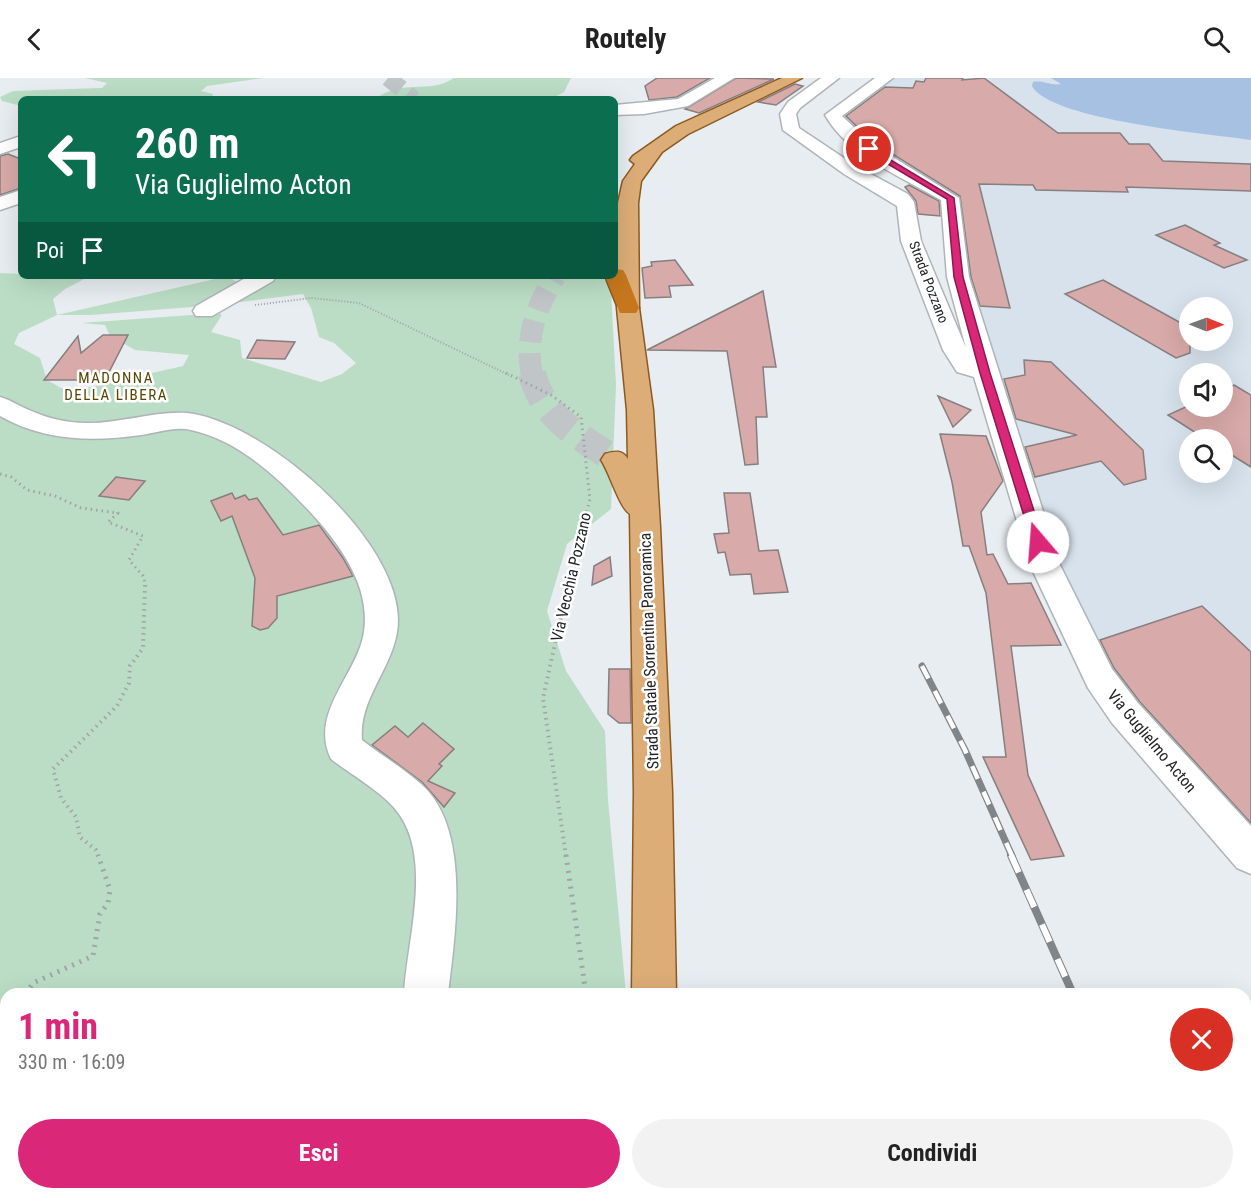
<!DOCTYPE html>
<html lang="it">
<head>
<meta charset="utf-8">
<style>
  :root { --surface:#fff; --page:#f2f2f2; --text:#222; --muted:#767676; --accent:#db2777 }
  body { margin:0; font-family:"Roboto Condensed",sans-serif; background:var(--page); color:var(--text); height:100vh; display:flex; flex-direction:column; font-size:22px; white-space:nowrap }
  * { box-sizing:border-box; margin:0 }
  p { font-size:20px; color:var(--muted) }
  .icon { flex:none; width:33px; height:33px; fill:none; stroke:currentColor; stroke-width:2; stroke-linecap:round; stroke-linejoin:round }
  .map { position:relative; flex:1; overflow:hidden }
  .panel { position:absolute; left:0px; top:910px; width:1251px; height:212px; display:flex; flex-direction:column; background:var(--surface); border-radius:18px 18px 0 0; box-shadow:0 6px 24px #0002 }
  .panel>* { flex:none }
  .guide { position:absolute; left:18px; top:18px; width:600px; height:183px; border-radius:9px; box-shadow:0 6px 24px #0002; background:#0b6e4f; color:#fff; overflow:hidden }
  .needle { width:39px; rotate:91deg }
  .fabs { position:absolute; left:1179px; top:219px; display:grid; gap:12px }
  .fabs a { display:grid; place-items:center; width:54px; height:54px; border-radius:50%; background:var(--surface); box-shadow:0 6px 24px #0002; font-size:30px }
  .pin { position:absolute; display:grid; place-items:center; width:51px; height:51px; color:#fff; margin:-26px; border:3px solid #fff; border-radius:50%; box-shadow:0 2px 6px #0007 }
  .me { position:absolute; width:66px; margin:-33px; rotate:342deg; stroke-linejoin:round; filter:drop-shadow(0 0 4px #0008) }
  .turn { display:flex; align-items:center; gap:21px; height:126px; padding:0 18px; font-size:27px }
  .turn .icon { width:78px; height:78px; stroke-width:2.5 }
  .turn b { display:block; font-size:42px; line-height:51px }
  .then { display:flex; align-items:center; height:57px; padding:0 18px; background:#0003; gap:12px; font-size:22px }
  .round { display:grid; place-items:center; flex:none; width:63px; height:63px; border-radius:32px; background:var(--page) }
  .head { display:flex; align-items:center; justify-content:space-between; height:102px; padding:0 18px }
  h1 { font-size:36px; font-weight:700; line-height:45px; color:var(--accent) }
  .cta { display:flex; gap:12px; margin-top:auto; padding:12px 18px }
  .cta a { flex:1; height:69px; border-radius:36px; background:var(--accent); color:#fff; font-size:24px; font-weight:700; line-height:69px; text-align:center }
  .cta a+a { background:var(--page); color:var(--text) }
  header { display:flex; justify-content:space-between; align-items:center; height:78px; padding:0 18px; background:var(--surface); font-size:27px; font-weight:700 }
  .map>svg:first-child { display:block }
</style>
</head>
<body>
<header><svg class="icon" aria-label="back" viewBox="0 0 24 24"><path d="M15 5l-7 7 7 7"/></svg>Routely<svg class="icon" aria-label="search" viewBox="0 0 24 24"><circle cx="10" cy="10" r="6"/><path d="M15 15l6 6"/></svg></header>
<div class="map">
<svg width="1251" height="1121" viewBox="0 0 1251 1121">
  <rect width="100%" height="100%" fill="#e8edf1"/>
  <path fill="#d7e2ec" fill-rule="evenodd" d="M896 0H1052L1062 6 1054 8 1075 33 1138 46 1251 62V758L1131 629 1072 518 1030 400 976 227 956 121 947 110 943 95 914 93 848 51 840 39 850 27ZM1190 230H1222V262H1190ZM1190 296H1222V328H1190ZM1190 362H1222V394H1190Z"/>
  <g fill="#bbddc5" fill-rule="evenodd">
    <polygon points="85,0 263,0 207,8 201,13 213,16 211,21 21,21 21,28 2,23 0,19 13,13 102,10 107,5"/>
    <path d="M454 0H571L564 14 551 21H375C404 0 428 17 454 0Z"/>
    <path d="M0 195 21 196V198H90L65 211 53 221 57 237 228 198 238 205 273 198H602L611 212 616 307 611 431 567 466 547 533 566 593 605 653 608 722 626 916H6V1116H622V1121H0ZM303 216 311 230 319 259 334 265 356 285 342 296 321 304 242 280 240 262 211 254 222 237 219 235 81 245 105 247 110 258 135 272 189 277 183 288 86 310H61L47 302 40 280 14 266 19 255 57 237H91L217 227Z"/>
  </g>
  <path fill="#a7c1e2" d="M1051 0H1251V62C1210 56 1050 42 1032 8L1033 4C1044 2 1051 8 1061 6Z"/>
  <g fill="#d8aaa9" stroke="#867f7f" stroke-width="1.5">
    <polygon points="657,0 710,0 677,19 649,22 645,8"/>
    <polygon points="736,0 774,1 699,35 685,31"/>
    <polygon points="926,0 963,0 962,2 984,0 1058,55 1120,55 1129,66 1149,66 1163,83 1251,86 1251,113 1126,109 1128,114 1036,112 1033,107 979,106 1010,230 980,228 971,199 960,118 873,64 846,38 885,9 913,10 916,3 924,4"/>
    <polygon points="795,6 803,8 776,27 758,24"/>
    <polygon points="8,76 21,81 21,110 0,117 0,78"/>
    <polygon points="909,107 939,123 940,138 918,136 916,123 905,109"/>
    <polygon points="1185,147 1220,165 1214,167 1247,182 1224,190 1156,157"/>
    <polygon points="675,182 693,207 669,208 671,219 645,220 642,190 652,188 651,184"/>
    <polygon points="1103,202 1190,250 1190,275 1176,280 1065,216"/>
    <polygon points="763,213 776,289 763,289 767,339 756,339 758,386 745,387 727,273 647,272"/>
    <polygon points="103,257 128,257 107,298 84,302 44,302 78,258 81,275"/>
    <polygon points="257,262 295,264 285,281 247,280"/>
    <polygon points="1024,282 1051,284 1143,372 1146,401 1124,407 1101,383 1035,399 1025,369 1077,357 1016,341 1004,301 1025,297"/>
    <polygon points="1234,307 1251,317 1251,389 1222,371 1222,362 1207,362 1168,337 1190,327 1222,328 1222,312"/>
    <polygon points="938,318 971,332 953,349"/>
    <polygon points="940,356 986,358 1003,403 981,434 987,477 993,476 1008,506 1031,505 1061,567 1011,568 1028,697 1064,778 1031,782 983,679 1006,679 986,515 969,468 963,468 952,404"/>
    <polygon points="116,399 145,403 129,422 99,418"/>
    <polygon points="232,415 235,421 245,417 249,422 257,420 283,457 319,447 343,480 353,498 277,518 277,540 268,550 260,552 252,548 255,500 232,438 221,443 211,423"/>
    <polygon points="724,415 750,415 759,473 778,472 788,514 754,516 751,496 730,497 725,474 718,475 714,456 729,455"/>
    <polygon points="610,479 612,498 592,507 594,488"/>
    <polygon points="1202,528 1251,574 1251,745 1140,624 1114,590 1100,562"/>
    <polygon points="609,591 630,591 631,645 619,645 608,636"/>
    <polygon points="423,645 454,671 439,686 442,688 428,703 455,715 444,729 422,704 372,667 395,648 408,659"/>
  </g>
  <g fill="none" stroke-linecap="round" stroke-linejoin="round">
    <path stroke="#c0c5c8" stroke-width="22" stroke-dasharray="22 11" stroke-linecap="butt" d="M532 297C524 261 537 228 555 198"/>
    <path stroke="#c0c5c8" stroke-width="28" stroke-dasharray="28 14" stroke-linecap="butt" d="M532 295C542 339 580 359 615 382"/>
    <polyline stroke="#c0c5c8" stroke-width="17" stroke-dasharray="17 8" stroke-linecap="butt" points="388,0 414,21"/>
    <g stroke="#afb4b8" stroke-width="3">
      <g id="minor">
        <polygon points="715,0 734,0 688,28 644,36 615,37 615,27 678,21"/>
        <path d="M821 0H839L800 30 796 36 799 50 856 88 908 116 914 124 921 163 966 270 947 199 941 122C902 99 848 78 825 37L875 0H893L842 38 872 66 959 120 969 199 1060 487 1112 591 1138 625 1251 748V796L1237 790 1112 645 1088 610 1030 487 974 299 957 294 943 272 901 163 897 128 844 96 783 52 780 36 788 24Z"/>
        <polygon points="21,58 21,69 0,76 0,65"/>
        <polygon points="21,112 21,125 0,132 0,119"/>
        <polygon points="249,198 276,198 273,203 212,238 196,238 193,233 196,228"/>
        <path d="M0 319C11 322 19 328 29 332 47 340 66 345 86 345 120 346 164 330 194 336 270 350 397 460 398 542 398 586 358 618 362 662 381 677 403 690 421 706 472 751 455 856 448 916H404C407 861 434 779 396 732 382 714 350 696 331 681 310 638 351 602 362 563 375 516 343 470 313 437 281 402 239 362 191 352 175 348 157 355 141 357 92 364 44 363 0 338Z"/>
        <rect x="380" y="1116" width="50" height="5"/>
      </g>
    </g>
    <g stroke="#8c5a20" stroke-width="3">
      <g id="major">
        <path d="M782 0H802L688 56 662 74 641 103 638 125 639 230 653 332 660 449 672 714 676 916H632L634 714 630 436C619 429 610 395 601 382L605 376C615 373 622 372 628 381L627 332 617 230 618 125 623 103 635 86 630 82 633 78 676 48Z"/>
        <rect x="627" y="1116" width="50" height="5"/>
      </g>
    </g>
    <g stroke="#8c5a20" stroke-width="3">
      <polygon id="highway" points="615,191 623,192 626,197 639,230 636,235 620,235 605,198 615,198"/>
    </g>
    <polyline stroke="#a0a4a8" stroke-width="2" stroke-dasharray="1 2" stroke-linecap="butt" points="255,227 311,220 359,225 509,297"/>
    <g stroke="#a0a4a8" stroke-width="3" stroke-dasharray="1.5 4" stroke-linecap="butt">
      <polyline points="506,295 551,317 581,339 590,421 567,508"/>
      <polyline points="0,396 11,399 27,412 55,418 81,430 118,435 108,444 143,458 129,482 143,498 146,508"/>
    </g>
    <g stroke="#a0a4a8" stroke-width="4" stroke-dasharray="1.5 4.5" stroke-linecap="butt">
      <polyline points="98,778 96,772 80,759 76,739 61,720 53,691 117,628 129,605 130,588 143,570 145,507"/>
      <polyline points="566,778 543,620 568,507"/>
    </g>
    <g stroke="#a0a4a8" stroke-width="5" stroke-dasharray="2 6" stroke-linecap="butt">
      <polyline points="566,777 586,916"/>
      <polyline points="26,916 33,905 93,878 100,836 108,825 110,812 98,777"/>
      <polyline points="0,1012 6,1006"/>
      <polyline points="576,1121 577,1116"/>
    </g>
    <use href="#minor" fill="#fff" fill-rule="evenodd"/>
    <use href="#major" fill="#ddad77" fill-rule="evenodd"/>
    <use href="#highway" fill="#c6771d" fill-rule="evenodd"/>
    <g stroke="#828588" stroke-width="7">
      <polyline id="rail-far1" points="922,588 965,672 1012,778"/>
    </g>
    <g stroke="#828588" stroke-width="8">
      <g id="rail">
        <polyline points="1011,777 1073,916"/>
        <polyline points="1156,1116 1158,1121"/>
      </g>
    </g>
    <use href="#rail-far1" stroke="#fff" stroke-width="4.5" stroke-dasharray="14" stroke-linecap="butt"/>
    <use href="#rail" stroke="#fff" stroke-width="6" stroke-dasharray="19" stroke-linecap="butt"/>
  </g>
  <polygon fill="#db2777" stroke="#8e194d" stroke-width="1.5" points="869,69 954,120 963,199 990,295 1044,464 1042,467 1038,469 1032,464 980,295 954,199 947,121 866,73"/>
  <g text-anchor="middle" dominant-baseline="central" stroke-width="5" stroke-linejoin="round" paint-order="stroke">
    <g font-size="14" fill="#212325" stroke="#fff">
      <text transform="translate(929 204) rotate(69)">Strada Pozzano</text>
    </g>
    <g font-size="15" letter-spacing="1.5" fill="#574402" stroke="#fff">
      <text x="116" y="300">MADONNA<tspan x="116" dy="17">DELLA LIBERA</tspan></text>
    </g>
    <g font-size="16" fill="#212325" stroke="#fff">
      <text transform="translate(571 499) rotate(-77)">Via Vecchia Pozzano</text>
      <text transform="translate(649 573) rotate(-92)">Strada Statale Sorrentina Panoramica</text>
      <text transform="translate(1152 663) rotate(50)">Via Guglielmo Acton</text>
    </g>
  </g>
</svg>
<div class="fabs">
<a><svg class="needle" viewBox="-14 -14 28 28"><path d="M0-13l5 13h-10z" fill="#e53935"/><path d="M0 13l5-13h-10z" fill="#767676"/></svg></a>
<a><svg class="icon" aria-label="sound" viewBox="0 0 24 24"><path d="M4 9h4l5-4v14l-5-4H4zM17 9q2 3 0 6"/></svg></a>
<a><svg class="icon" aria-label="search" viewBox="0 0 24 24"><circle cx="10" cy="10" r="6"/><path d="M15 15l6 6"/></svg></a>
</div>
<div class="pin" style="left:869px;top:71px;background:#d93025"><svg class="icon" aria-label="arrive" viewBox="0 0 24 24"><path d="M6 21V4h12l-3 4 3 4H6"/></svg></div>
<svg class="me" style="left:1038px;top:464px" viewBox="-20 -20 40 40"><circle r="19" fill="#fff"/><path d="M0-13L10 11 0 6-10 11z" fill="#db2777"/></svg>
<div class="guide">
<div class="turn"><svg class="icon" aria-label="left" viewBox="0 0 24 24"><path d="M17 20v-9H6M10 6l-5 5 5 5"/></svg><div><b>260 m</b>Via Guglielmo Acton</div></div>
<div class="then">Poi<svg class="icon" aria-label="arrive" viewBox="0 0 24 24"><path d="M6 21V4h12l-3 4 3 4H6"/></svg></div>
</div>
<section class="panel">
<div class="head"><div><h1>1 min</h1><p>330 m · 16:09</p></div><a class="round" style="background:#d93025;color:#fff"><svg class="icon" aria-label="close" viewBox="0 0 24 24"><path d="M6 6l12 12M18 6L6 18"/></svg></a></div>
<div class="cta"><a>Esci</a><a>Condividi</a></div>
</section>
</div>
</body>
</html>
